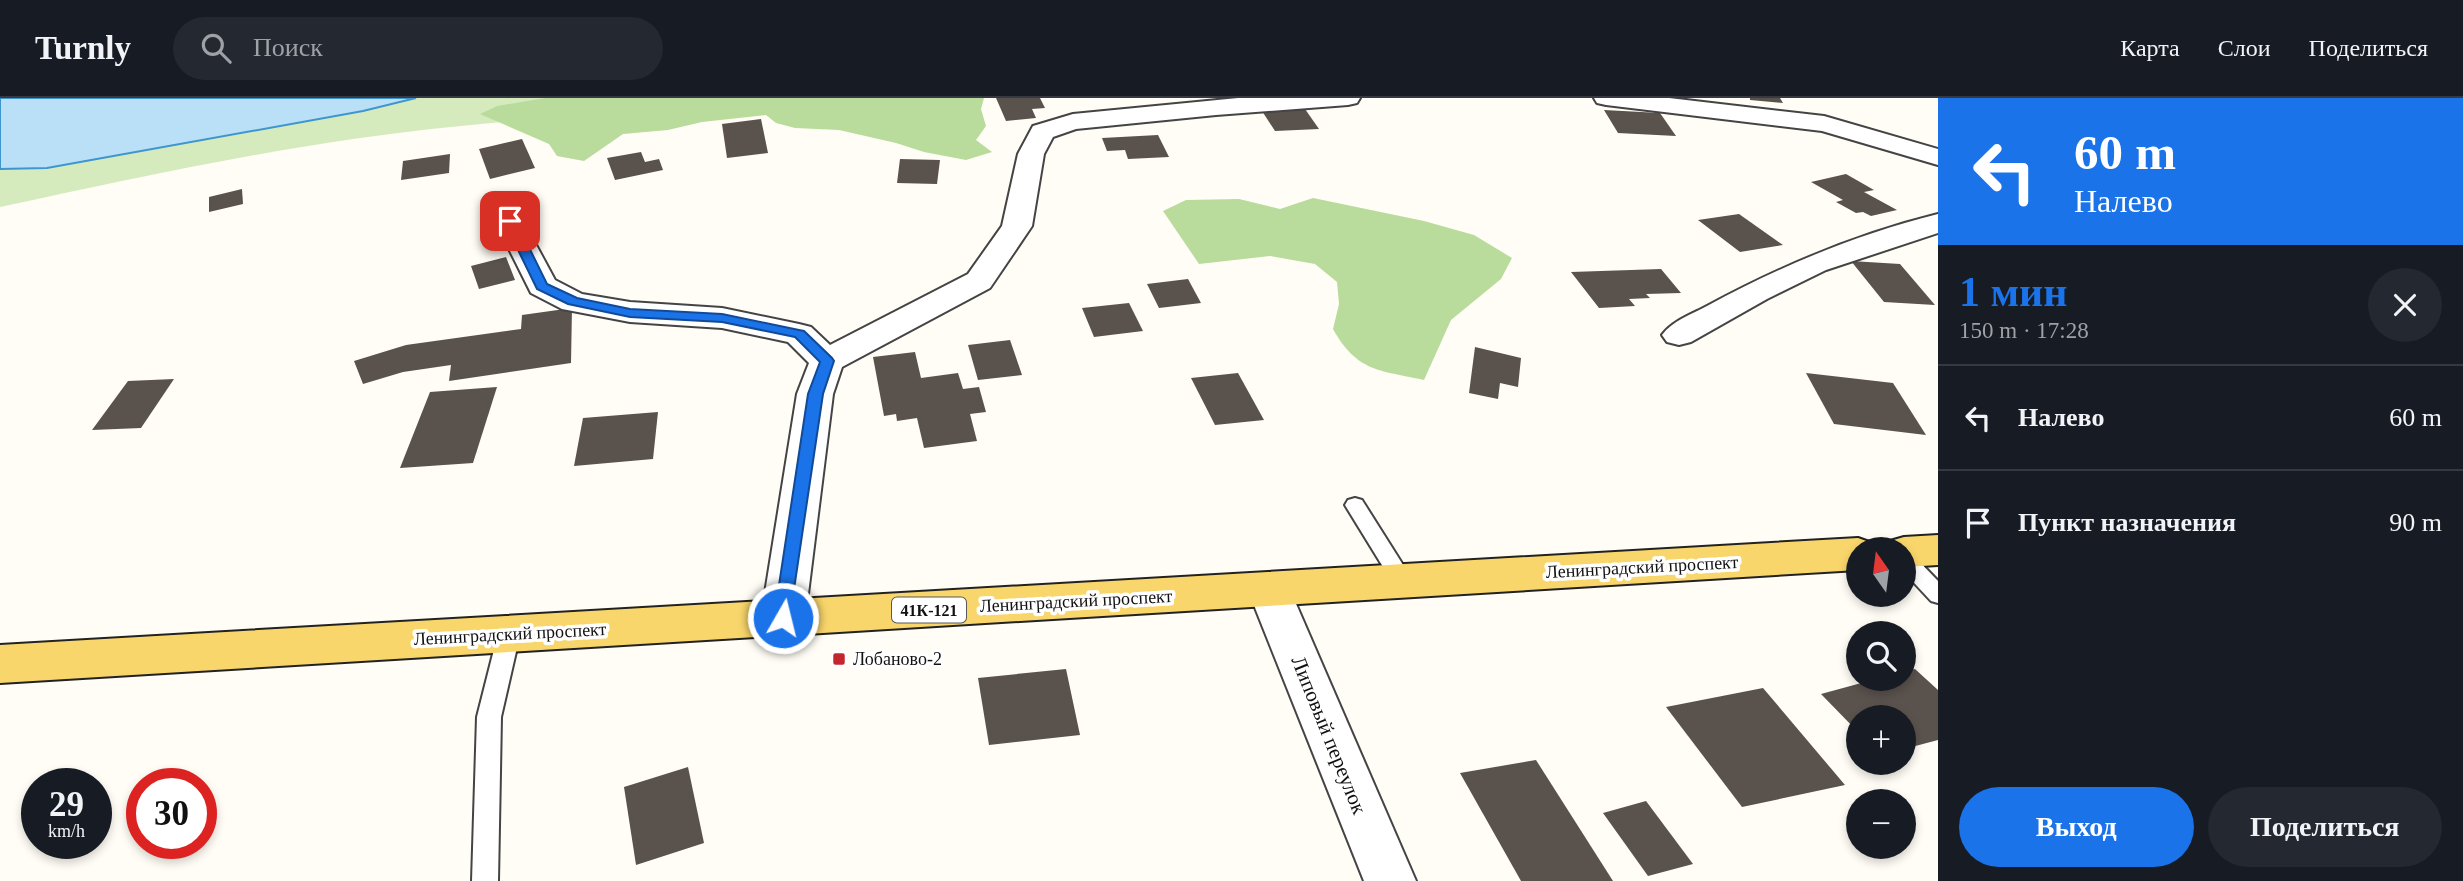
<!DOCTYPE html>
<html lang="ru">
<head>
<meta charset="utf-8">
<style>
  :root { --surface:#171b24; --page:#242831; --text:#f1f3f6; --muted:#9ea1a6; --line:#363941; --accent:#1a73e8 }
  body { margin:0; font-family:Georgia,serif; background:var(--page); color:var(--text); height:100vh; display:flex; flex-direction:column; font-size:26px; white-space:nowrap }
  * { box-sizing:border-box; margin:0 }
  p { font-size:23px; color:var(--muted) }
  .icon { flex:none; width:38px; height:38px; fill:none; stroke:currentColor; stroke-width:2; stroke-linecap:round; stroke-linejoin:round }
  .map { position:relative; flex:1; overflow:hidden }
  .drawer { display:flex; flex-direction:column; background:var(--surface); width:525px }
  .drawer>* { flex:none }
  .hud { background:#1a73e8; color:#fff; overflow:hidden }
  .needle { width:46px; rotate:346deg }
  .controls { position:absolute; left:1846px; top:439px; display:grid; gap:14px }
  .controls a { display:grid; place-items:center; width:70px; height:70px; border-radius:50%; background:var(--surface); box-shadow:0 4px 10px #0003; font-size:35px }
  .speed { position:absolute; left:21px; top:670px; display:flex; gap:14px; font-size:35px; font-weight:700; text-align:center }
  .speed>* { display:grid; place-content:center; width:91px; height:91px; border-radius:50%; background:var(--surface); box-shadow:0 4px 10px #0003; line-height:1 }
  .speed small { font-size:18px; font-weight:400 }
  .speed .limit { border:10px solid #d22; background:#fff; color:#111 }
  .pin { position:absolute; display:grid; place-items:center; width:60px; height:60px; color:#fff; margin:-30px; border-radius:14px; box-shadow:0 4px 10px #0006 }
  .me { position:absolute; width:77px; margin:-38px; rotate:8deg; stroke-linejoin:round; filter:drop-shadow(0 0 5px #0008) }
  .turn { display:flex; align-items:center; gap:24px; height:147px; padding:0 21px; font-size:32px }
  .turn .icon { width:91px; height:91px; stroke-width:2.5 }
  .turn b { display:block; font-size:49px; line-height:60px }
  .round { display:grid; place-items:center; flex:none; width:74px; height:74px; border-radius:37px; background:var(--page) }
  .head { display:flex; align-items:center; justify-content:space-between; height:119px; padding:0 21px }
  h1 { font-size:42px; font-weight:700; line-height:52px; color:var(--accent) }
  .cta { display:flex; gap:14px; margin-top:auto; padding:14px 21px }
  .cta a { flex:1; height:80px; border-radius:42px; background:var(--accent); color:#fff; font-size:28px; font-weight:700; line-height:80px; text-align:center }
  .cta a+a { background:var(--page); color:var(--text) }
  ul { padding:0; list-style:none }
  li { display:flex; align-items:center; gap:21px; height:105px; padding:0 21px; border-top:2px solid var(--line) }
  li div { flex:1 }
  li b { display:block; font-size:26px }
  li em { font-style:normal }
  header { display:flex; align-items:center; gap:42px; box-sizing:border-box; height:98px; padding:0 35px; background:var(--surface); border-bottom:2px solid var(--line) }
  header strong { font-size:33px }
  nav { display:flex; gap:38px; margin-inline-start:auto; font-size:24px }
  .search { width:490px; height:63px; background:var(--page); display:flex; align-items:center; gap:18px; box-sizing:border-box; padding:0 24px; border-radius:38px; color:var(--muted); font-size:26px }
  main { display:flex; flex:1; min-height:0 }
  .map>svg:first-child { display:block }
</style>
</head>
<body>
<header>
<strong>Turnly</strong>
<div class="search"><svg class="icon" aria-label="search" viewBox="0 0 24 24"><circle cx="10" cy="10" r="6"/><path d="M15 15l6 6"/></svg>Поиск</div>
<nav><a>Карта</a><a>Слои</a><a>Поделиться</a></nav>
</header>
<main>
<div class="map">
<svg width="1938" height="783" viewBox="0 0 1938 783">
  <rect width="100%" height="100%" fill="#fffdf5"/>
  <path fill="#d5ebbd" d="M416 0H854C688 12 519 17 353 41 235 58 117 84 0 109V71L47 70 363 13Z"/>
  <g fill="#b9dc9c">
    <polygon points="545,0 984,0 981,11 986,28 976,42 992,54 966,62 924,54 896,45 839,32 795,30 776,25 766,17 702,24 668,32 623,36 584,63 557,58 549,46 480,16 497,8"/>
    <path d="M1313 100 1424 123 1474 137 1512 160 1501 181 1451 222 1424 282C1379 272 1357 274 1333 231L1339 206 1337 184 1315 166 1270 158 1199 166 1163 113 1186 102 1239 101 1280 111Z"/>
  </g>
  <polygon fill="#b9e0f7" stroke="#3f96cf" stroke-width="2" points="0,0 416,0 363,13 47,70 0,71"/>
  <g fill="#5a524d">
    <polygon points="996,0 1040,0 1045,10 1032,11 1036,20 1006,23"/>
    <polygon points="1750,0 1780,0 1783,5 1750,2"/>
    <polygon points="1305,11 1319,31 1275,33 1262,13"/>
    <polygon points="1604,12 1660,15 1676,38 1618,35"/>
    <polygon points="761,21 768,55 727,60 722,26"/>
    <polygon points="1158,37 1169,59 1128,61 1125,52 1107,53 1102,40"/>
    <polygon points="522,41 535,70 490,81 479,51"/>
    <polygon points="641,54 645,64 659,61 663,72 615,82 607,60"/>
    <polygon points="450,56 449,75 401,82 403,63"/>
    <polygon points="900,61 940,62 937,86 897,85"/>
    <polygon points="1846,76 1874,92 1864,94 1897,112 1871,118 1863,114 1856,115 1836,104 1843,102 1811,84"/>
    <polygon points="242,91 243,106 209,114 209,99"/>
    <polygon points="1739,116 1783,147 1740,154 1698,122"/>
    <polygon points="506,159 515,182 479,191 471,168"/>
    <polygon points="1851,163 1900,166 1935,207 1884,204"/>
    <polygon points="1661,171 1681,195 1646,196 1650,200 1629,201 1635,208 1599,210 1571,174"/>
    <polygon points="1188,181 1201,205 1159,210 1147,186"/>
    <polygon points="1129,205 1143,233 1094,239 1082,210"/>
    <polygon points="572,210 571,265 449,283 451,267 403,274 363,286 354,263 406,247 521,231 522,217"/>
    <polygon points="1010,242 1022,277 978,282 968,247"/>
    <polygon points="1475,249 1521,260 1518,289 1500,285 1498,301 1469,295"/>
    <polygon points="915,254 921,280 958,275 963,291 979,289 986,314 970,316 977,343 924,350 917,320 897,323 896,316 884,318 873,259"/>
    <polygon points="1238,275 1264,322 1215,327 1191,280"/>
    <polygon points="1806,275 1893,285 1926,337 1834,326"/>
    <polygon points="174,281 141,330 92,332 128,283"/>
    <polygon points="497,289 473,365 400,370 430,294"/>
    <polygon points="658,314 653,361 574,368 583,320"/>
    <polygon points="1066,571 1080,637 989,647 978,580"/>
    <polygon points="1915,571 1938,592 1938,642 1904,651 1904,620 1858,620 1858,634 1821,596 1876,581 1904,581 1904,574"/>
    <polygon points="1763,590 1845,687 1742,709 1666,609"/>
    <polygon points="1536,662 1613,783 1521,783 1460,675"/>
    <polygon points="688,669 704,745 636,767 624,689"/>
    <polygon points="1646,703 1693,766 1648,778 1603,715"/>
  </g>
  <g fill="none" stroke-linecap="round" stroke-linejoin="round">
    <g stroke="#444" stroke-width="4">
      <g id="lane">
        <polygon points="1355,400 1362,402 1410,478 1413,484 1410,490 1403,492 1396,490 1345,407 1348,402"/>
        <polygon points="1904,453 1911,455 1938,483 1938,505 1931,503 1904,474"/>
        <polygon points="509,527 517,530 520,536 501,619 498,783 472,783 477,619 498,536 501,530"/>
      </g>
    </g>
    <g stroke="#444" stroke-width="4">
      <g id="street">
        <polygon points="1238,0 1360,0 1357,5 1348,7 1216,17 1076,31 1053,39 1044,56 1032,128 990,190 842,269 833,296 805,520 798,532 783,537 768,532 761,520 797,296 809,265 788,244 722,230 630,224 562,211 531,195 495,123 500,117 510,114 520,117 555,182 582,196 630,204 722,210 799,226 811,229 830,247 968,176 1002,128 1018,56 1033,28 1073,16"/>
        <polygon points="1594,0 1669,0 1824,18 1938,51 1938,67 1822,33 1606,7 1597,5"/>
        <path d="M1938 116V135L1826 172 1767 201 1691 244 1679 247 1667 244 1662 237C1672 223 1692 216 1707 208 1781 168 1857 136 1938 116Z"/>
        <polygon points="1269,476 1284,480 1290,492 1416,783 1364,783 1248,492 1254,480"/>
      </g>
    </g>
    <g stroke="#222" stroke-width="4">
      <g id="primary">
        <polygon points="1938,437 1938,467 1904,469 1904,452 1885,452 1890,443 1904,439"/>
        <polygon points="1858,440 1872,445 1876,452 1858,452 1858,472 0,585 0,547"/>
      </g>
    </g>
    <use href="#lane" fill="#fff" fill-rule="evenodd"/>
    <use href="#street" fill="#fff" fill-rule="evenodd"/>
    <use href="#primary" fill="#f9d66b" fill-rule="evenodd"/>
  </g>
  <polygon fill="#1a73e8" stroke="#114b97" stroke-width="2" points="510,119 516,123 547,186 577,200 630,211 722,216 799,232 804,233 832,260 834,263 823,296 789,525 777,525 774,520 808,296 820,264 795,239 722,224 630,219 568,206 537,191 504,123"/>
  <rect fill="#c4262e" stroke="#fff" stroke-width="2.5" x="832" y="554" width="14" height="14" rx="3.5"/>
  <g text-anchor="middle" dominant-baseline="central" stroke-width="7" stroke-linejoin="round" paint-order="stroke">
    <rect fill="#fff" stroke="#585858" stroke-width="2" x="892" y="499.5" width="74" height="25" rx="5"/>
    <g font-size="16" font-weight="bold" fill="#111">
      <text x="929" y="512">41К-121</text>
    </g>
    <g font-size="18" fill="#111" stroke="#fff">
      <text transform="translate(1642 469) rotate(-3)">Ленинградский проспект</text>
      <text transform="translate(1076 503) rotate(-3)">Ленинградский проспект</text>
      <text transform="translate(510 536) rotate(-3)">Ленинградский проспект</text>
    </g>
    <g font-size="18" fill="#111" stroke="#fff" text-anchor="start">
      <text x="853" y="561">Лобаново-2</text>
    </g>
    <g font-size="21" fill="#111" stroke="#fff">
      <text transform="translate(1329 637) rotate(68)">Липовый переулок</text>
    </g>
  </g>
</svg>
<div class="controls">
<a><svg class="needle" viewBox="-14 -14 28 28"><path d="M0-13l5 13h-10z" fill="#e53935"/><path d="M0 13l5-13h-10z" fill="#9ea1a6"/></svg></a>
<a><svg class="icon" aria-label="search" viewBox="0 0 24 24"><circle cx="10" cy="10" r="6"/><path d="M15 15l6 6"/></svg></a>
<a>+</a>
<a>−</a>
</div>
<div class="speed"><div>29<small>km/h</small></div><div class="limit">30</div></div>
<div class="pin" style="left:510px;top:123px;background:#d93025"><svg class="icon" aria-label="arrive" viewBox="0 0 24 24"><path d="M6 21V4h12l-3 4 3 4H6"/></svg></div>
<svg class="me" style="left:783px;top:520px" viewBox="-20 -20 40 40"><circle r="17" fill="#1a73e8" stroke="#fff" stroke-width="3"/><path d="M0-11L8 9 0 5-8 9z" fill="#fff"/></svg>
</div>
<section class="drawer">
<div class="hud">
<div class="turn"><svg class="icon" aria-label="left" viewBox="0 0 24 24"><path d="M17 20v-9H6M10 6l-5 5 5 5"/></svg><div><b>60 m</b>Налево</div></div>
</div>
<div class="head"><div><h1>1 мин</h1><p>150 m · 17:28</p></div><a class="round"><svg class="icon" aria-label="close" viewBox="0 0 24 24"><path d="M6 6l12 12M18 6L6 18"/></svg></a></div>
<ul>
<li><svg class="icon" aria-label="left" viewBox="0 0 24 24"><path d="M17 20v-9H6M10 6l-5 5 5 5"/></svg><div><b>Налево</b></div><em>60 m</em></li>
<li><svg class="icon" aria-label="arrive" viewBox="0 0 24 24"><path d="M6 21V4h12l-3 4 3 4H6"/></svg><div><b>Пункт назначения</b></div><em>90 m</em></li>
</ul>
<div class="cta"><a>Выход</a><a>Поделиться</a></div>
</section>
</main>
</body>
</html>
